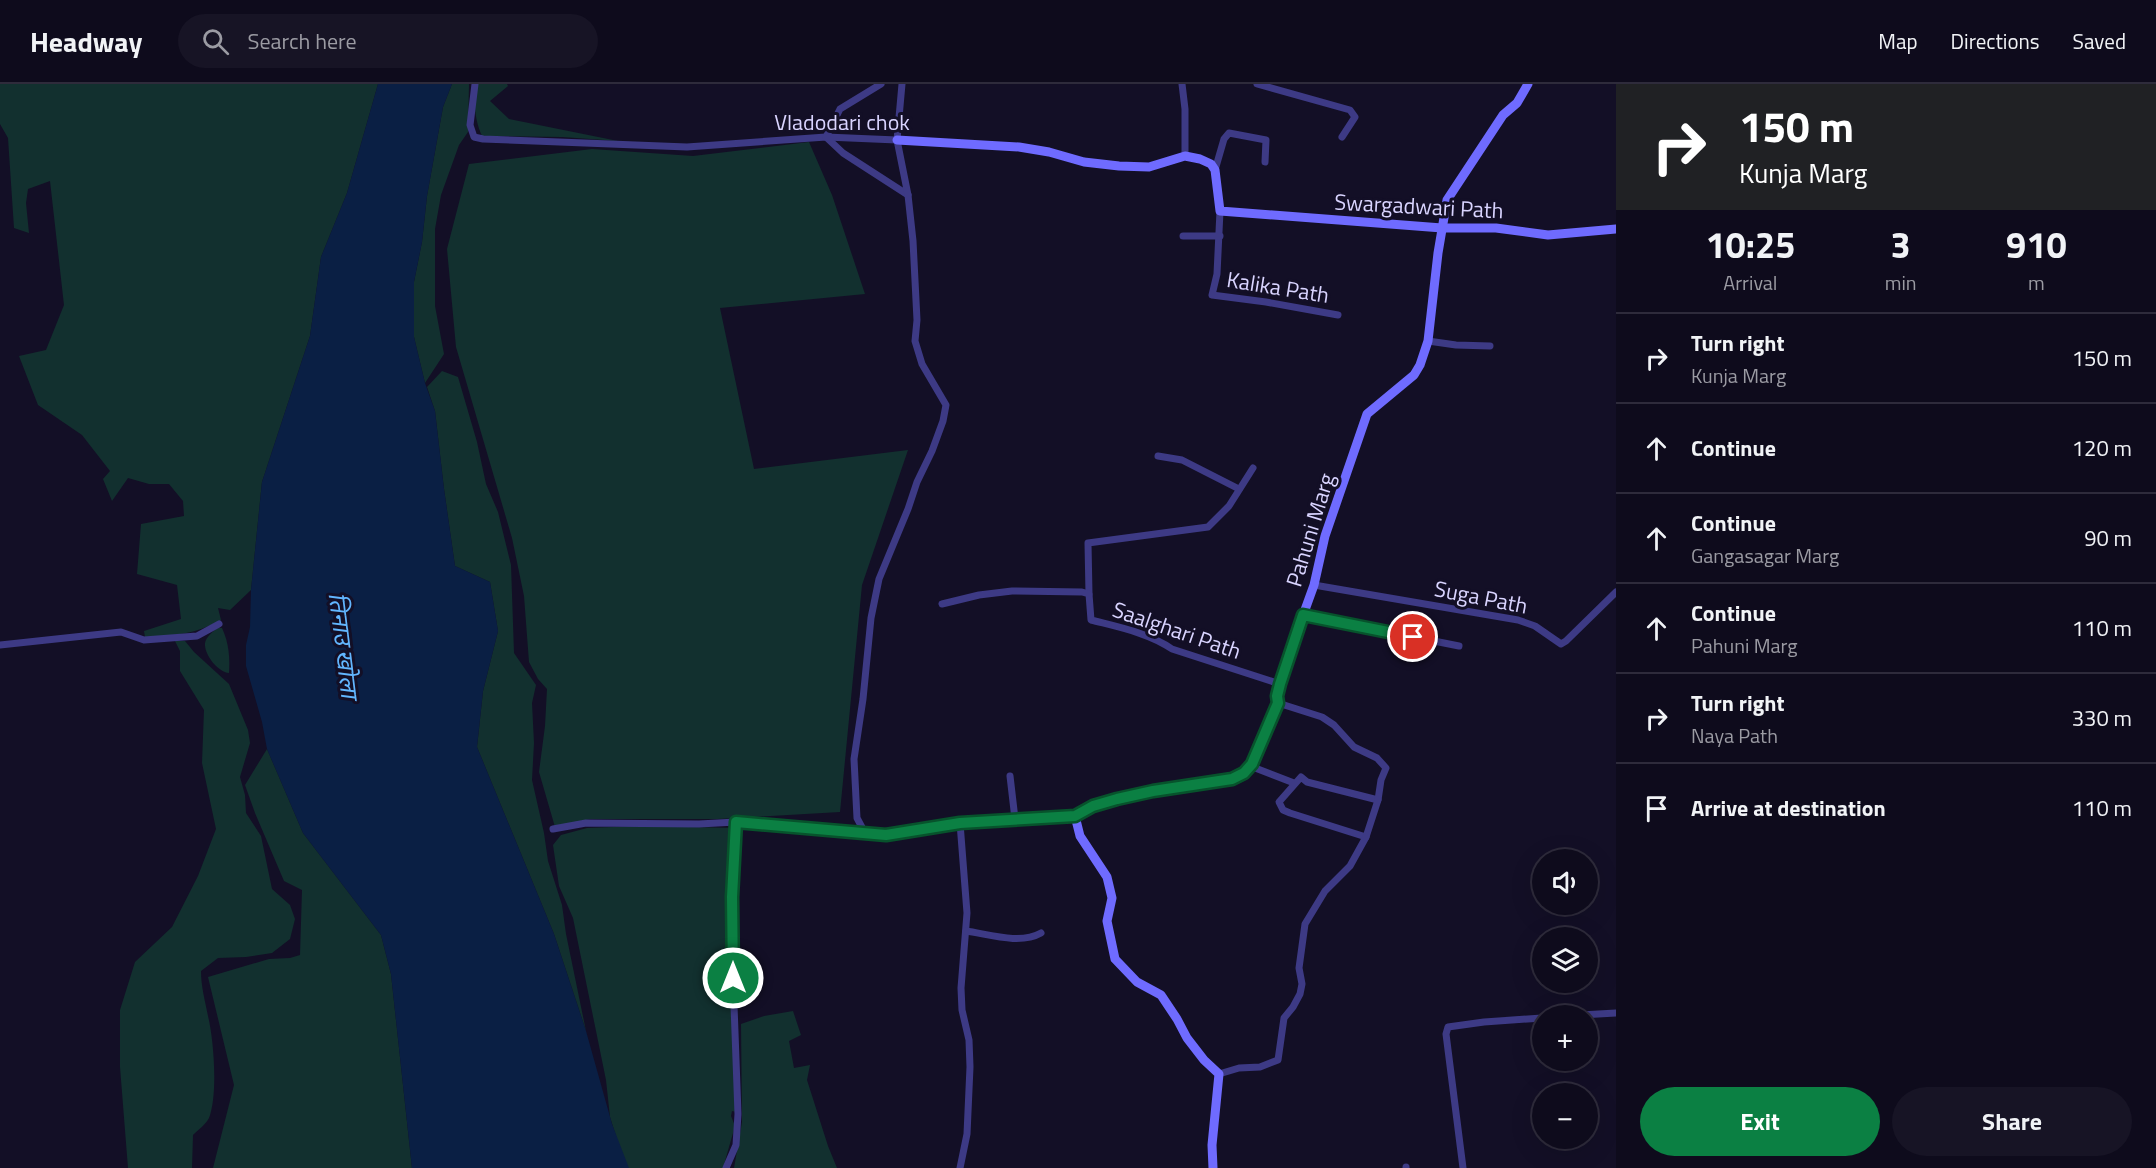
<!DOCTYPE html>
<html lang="en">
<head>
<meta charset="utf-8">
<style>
  :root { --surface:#0e0b1c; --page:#171425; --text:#f1f3f6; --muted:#9b9ba3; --line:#2e2b3b; --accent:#0b8043 }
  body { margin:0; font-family:"Titillium Web","Noto Sans Devanagari",sans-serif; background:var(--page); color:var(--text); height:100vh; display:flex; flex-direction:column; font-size:22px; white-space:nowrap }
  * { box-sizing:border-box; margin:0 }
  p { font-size:20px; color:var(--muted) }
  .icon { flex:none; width:33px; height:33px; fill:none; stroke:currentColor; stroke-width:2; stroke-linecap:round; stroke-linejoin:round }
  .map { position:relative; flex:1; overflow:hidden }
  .details { display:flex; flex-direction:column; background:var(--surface); width:540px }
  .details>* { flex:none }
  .guide { background:#202124; color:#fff; overflow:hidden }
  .buttons { position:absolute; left:1532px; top:765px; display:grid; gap:12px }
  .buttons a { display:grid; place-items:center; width:66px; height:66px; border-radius:50%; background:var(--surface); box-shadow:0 6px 24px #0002,0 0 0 2px var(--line); font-size:30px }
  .pin { position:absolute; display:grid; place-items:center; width:51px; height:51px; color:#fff; margin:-26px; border:3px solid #fff; border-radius:50%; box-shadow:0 2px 6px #0007 }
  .me { position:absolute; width:66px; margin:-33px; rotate:0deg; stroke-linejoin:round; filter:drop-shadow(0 0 4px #0008) }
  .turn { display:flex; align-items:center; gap:21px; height:126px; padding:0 24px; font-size:27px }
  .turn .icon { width:78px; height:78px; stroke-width:2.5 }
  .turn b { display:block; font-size:42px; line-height:51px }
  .eta { display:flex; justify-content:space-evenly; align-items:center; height:102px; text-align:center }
  .eta b { font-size:36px; font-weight:700; line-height:42px }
  .action { display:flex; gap:12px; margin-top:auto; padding:12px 24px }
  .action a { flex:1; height:69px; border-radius:36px; background:var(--accent); color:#fff; font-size:24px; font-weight:700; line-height:69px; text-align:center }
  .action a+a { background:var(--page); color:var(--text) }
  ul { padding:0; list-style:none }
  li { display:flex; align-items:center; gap:18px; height:90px; padding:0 24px; border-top:2px solid var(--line) }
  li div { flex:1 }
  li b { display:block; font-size:22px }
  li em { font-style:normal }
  header { display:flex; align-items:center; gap:36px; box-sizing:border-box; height:84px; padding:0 30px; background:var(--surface); border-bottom:2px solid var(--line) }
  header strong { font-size:28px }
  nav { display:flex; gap:33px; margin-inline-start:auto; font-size:21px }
  .search { width:420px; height:54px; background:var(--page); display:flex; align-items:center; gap:15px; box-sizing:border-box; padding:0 21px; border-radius:33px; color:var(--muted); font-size:22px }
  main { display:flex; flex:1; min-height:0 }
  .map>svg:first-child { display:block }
</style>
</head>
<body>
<header>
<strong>Headway</strong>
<div class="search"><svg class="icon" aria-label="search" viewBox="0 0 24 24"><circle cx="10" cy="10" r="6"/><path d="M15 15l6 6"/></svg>Search here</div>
<nav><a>Map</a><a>Directions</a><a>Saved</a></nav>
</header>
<main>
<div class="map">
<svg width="1616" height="1084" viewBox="0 0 1616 1084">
  <rect width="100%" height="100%" fill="#130f26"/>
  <g fill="#12302f">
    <path d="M0 0H378L347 109 321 173 310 252 262 398 251 506 230 526 218 524 221 536C193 551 176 551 145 553L144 547 181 535 177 501 137 490 141 440 184 432 183 417 169 400H149L128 394 112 417 103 395 110 387 82 351 38 321 19 272 46 266 64 221 50 97 28 105 26 119 29 149 14 144 8 54 0 40Z"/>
    <polygon points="452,0 469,0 468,48 459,61 441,111 435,145 435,222 444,270 425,299 414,253 414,198 422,158 427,112 443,23"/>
    <path d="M478 0H507L508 2 490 17 509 35 618 57 562 53 482 52C475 37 472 16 478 0Z"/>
    <polygon points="809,58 832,111 865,210 720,224 754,385 908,366 862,501 840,728 718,735 590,735 555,743 539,688 545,642 547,605 538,595 529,578 524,512 512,454 456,263 447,165 469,80 592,65 693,72"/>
    <polygon points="442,287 458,293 477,358 486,400 498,428 511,481 514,569 536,601 532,619 534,659 532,696 544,749 548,777 562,821 566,850 586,947 554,850 477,663 483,607 498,547 490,498 455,482 444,405 435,327 427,303"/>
    <path d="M218 544H222C229 559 230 574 229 589 218 588 204 571 205 559 206 553 213 547 218 544Z"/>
    <path d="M175 557H185L194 568 229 600 248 646 250 659 240 693 245 711 246 729 261 752 272 805 290 821 295 835 290 855 272 869 246 873 218 874 201 887C201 903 205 916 208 932 214 957 218 1011 209 1034 206 1040 198 1046 193 1051L192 1084H128L120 983V926L135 878 172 843 198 792 216 745 202 679 204 626 180 587V567Z"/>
    <polygon points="267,665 303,749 381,851 391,890 412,1084 213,1084 234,1001 208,893 269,875 290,874 300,871 302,806 284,797 255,729 245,701"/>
    <polygon points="638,742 739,744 730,810 736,1028 732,1027 731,1032 735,1042 723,1084 626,1084 610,1033 606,996 573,834 559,802 553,761 561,751 587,744"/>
    <polygon points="793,927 801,951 789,957 794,984 810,981 807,996 828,1062 837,1084 734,1084 742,1038 741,940 764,932"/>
  </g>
  <polygon fill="#0a1f44" points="378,0 452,0 443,23 427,112 422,158 414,198 414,253 425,299 435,327 444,405 455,482 490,498 498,547 483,607 477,663 554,850 586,947 612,1040 629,1084 412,1084 391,890 381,851 303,749 267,665 262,638 246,582 246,561 250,543 251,506 262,398 310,252 321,173 347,109"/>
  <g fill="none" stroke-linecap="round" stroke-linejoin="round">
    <g stroke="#3d3a85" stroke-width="7">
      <polyline points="475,0 470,41 474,53 483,55 687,63 826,53 897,56"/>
      <polyline points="881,0 840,25 826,53 843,69 908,111"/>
      <polyline points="902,0 897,56 908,111 913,157 917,236 915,257 922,280 946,321 943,337 932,367 917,398 908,425 879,495 871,534 863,615 854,675 857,734 865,749 886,751 960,739 967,829 961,904 962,926 969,956 970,983 967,1050 960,1084"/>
      <polyline points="1182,0 1185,25 1185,72"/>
      <polyline points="1257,0 1350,26 1355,33 1342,53"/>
      <polyline points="1215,86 1224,55 1229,49 1266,56 1265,78"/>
      <polyline points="1220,127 1217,190 1212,211 1266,218 1338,231"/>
      <polyline points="1183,152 1220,152"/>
      <polyline points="1428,257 1456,261 1490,262"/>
      <polyline points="1158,372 1182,376 1239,405"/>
      <polyline points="1314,501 1518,536 1535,542 1561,560 1566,557 1616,508"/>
      <polyline points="1089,510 1088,459 1208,443 1229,422 1253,384"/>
      <path d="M942 520 979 511 1012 507 1082 508 1089 510 1091 536C1118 543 1149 549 1172 565L1280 600"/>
      <polyline points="1303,531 1459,562"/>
      <polyline points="0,561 121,548 144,556 197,552 219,540"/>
      <polyline points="1250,682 1294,699"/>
      <polyline points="1010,692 1015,735"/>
      <polyline points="960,739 1075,732"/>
      <polyline points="553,745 586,739 699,740 736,738 865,749"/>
      <polyline points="1366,753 1290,729 1283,726 1279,718 1301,693 1307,698 1378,716"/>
      <path d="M966 847C988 850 1020 861 1041 849"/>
      <polyline points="1563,932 1616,929"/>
      <polyline points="1219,990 1239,984 1260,983 1278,976 1284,934 1293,923 1300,910 1302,900 1299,884 1305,840 1325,807 1350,782 1366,753 1378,716 1381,696 1386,684 1377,674 1354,663 1334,641 1322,633 1278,619"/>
      <polyline points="1406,1083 1406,1084"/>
      <polyline points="726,1084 736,1061 738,1030 733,894 732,813 736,738"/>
      <polyline points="1463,1084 1446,950 1448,943 1484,938 1542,934"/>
    </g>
    <g stroke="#6f6bff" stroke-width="9">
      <polyline points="897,56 1019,63 1049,68 1084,78 1119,82 1149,83 1185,72 1200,75 1211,80 1215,86 1220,127 1442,144 1496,144 1548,151 1616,145"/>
      <path d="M1213 1084 1212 1061 1219 990 1204 976 1187 954 1177 935 1161 911 1137 898 1115 875 1107 837 1112 814 1107 793 1080 752 1075 732C1121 706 1181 702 1232 695L1244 689 1252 680 1278 619 1277 612 1285 581 1314 501 1325 452 1367 330 1414 291 1420 281 1428 257 1438 169 1447 116 1503 31 1517 19 1528 0"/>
    </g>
  </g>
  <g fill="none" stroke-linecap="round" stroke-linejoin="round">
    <g stroke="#07532c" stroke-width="15">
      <polyline id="route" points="733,894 732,813 736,738 886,751 960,739 1075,732 1093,722 1117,715 1153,707 1232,695 1244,689 1252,680 1278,619 1277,612 1280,600 1303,531 1413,553"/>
    </g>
    <use href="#route" stroke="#0b8043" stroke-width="10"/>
  </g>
  <g text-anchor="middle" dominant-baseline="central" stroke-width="6" stroke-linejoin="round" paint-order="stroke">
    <g font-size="22" fill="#d9d4ff" stroke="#130f26">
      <text x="842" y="38">Vladodari chok</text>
      <text transform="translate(1419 122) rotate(3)">Swargadwari Path</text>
      <text transform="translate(1278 203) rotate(9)">Kalika Path</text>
      <text transform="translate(1310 446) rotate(-73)">Pahuni Marg</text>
      <text transform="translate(1481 513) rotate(11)">Suga Path</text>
      <text transform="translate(1177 546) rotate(19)">Saalghari Path</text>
    </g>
    <g font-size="24" font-style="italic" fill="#62b6ff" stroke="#130f26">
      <text transform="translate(344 561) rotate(83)">तिनाउ खोला</text>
    </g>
  </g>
</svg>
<div class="buttons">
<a><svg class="icon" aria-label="sound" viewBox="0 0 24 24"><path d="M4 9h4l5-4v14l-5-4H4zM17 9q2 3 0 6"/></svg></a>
<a><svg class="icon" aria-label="layers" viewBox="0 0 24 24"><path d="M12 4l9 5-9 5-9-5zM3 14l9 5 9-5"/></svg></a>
<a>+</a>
<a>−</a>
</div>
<div class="pin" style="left:1413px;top:553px;background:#d93025"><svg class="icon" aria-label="arrive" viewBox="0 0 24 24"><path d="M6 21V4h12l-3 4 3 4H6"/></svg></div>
<svg class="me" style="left:733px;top:894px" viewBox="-20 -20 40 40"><circle r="17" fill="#0b8043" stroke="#fff" stroke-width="3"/><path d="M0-11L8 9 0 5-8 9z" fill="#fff"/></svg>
</div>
<section class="details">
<div class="guide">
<div class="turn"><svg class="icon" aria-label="right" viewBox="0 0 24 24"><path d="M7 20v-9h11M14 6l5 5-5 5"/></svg><div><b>150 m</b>Kunja Marg</div></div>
</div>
<div class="eta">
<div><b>10:25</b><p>Arrival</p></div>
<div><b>3</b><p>min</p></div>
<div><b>910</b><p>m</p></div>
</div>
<ul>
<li><svg class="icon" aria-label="right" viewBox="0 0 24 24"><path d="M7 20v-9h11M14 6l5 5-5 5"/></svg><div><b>Turn right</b><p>Kunja Marg</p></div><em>150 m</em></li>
<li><svg class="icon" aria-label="ahead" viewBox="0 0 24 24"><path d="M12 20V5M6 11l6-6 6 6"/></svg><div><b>Continue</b></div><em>120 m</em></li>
<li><svg class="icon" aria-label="ahead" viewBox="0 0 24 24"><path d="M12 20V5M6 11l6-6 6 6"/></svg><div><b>Continue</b><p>Gangasagar Marg</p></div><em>90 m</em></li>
<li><svg class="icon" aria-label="ahead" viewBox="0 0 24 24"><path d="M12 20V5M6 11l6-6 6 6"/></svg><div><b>Continue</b><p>Pahuni Marg</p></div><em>110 m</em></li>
<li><svg class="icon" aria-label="right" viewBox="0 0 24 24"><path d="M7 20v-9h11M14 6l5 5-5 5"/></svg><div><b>Turn right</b><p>Naya Path</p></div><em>330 m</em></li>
<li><svg class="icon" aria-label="arrive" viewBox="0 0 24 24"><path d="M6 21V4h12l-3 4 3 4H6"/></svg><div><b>Arrive at destination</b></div><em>110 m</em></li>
</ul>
<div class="action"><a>Exit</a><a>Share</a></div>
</section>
</main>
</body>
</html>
